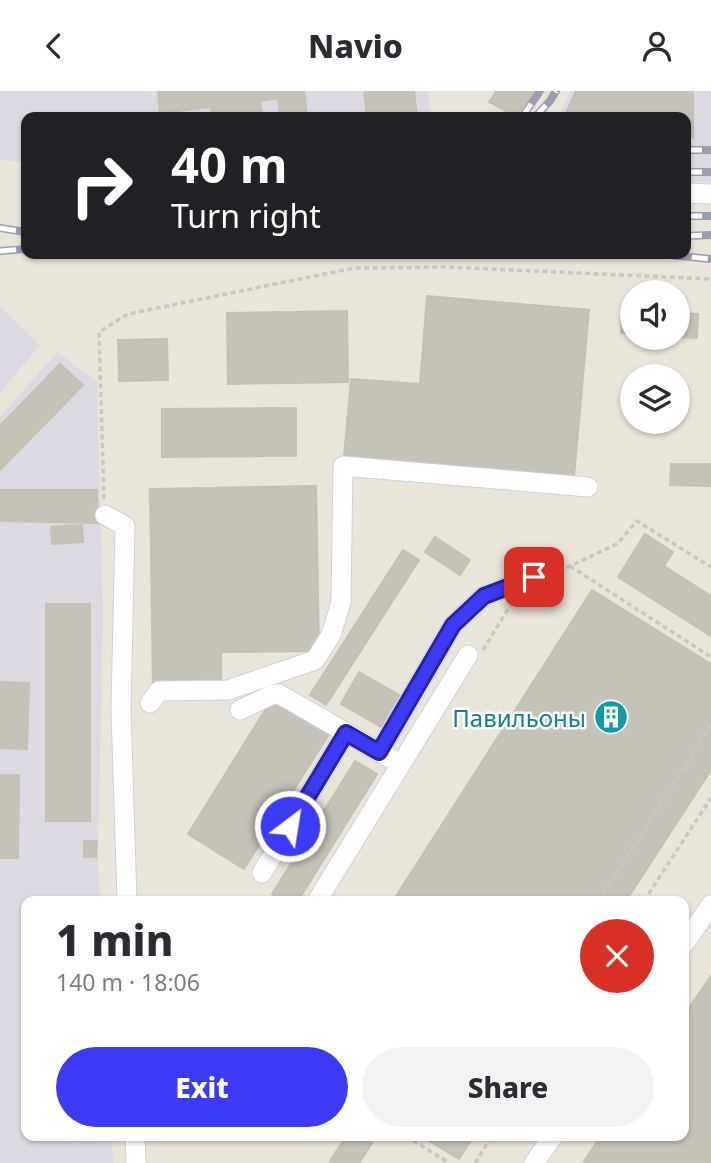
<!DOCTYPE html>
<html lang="en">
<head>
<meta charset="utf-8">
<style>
  :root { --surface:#fff; --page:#f2f2f3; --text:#2b2b33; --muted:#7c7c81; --accent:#3b3bf4 }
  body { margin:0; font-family:"Noto Sans",sans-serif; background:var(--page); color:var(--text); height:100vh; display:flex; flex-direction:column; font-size:26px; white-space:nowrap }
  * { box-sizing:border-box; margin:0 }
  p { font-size:23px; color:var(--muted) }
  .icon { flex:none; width:38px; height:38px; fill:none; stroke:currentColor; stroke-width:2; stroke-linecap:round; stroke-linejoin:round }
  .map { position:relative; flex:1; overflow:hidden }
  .drawer { position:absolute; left:21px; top:805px; width:668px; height:245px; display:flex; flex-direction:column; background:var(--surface); border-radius:14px; box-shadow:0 2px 5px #0004 }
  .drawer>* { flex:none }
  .top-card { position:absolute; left:21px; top:21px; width:670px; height:147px; border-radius:14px; box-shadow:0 2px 5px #0004; background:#202124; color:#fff; overflow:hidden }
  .fabs { position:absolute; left:620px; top:189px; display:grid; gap:14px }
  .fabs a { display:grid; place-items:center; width:70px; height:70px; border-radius:50%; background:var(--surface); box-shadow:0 2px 5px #0004; font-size:35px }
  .pin { position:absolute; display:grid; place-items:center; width:60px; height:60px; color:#fff; margin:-30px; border-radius:14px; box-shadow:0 4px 10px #0006 }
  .me { position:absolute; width:77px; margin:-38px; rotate:31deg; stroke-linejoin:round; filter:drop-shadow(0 0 5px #0008) }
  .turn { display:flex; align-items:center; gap:24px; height:147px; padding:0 35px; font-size:32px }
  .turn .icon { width:91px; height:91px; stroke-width:2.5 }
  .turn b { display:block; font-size:49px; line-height:60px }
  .round { display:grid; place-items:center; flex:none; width:74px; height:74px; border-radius:37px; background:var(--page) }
  .overview { display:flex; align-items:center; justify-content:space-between; height:119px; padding:0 35px }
  h1 { font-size:42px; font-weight:800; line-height:52px }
  .cta { display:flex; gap:14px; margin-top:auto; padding:14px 35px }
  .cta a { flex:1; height:80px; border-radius:42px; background:var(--accent); color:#fff; font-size:28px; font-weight:800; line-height:80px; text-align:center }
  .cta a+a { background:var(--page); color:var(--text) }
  header { display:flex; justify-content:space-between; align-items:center; height:91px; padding:0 35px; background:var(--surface); font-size:32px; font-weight:800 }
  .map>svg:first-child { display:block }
</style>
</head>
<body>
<header><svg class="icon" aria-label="back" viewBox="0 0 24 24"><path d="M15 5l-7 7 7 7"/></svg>Navio<svg class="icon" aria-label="person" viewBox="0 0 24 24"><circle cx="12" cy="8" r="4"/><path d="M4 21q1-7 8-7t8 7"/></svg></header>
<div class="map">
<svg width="711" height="1072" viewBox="0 0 711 1072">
  <rect width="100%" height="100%" fill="#eae5d9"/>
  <g fill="#ddd9e2">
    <polygon points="0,0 428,0 432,26 26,26 26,71 0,69"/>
    <polygon points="570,0 711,0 711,91 686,90 686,26 559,26"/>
    <polygon points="0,215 40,254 0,302"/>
    <polygon points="57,261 97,291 103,524 98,767 100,810 26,810 26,1045 112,1045 113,1072 0,1072 0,326"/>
  </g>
  <g fill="#c5c2b8" stroke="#c4c1b3" stroke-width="2">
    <polygon points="158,0 304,0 307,26 280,26 278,7 260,10 262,26 212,26 211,16 160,22"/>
    <polygon points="364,0 414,0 417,26 367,26"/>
    <polygon points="497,0 534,0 516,25 489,11"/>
    <polygon points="576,0 693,0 693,47 686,47 686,26 564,26"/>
    <polygon points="427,205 589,219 574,386 344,366 351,288 420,293"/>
    <polygon points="622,219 632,219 632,243 621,242"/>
    <polygon points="347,220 348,291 228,293 227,222"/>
    <polygon points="677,222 698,223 697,247 677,246"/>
    <polygon points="167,248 168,289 119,290 118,249"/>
    <polygon points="60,273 83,294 0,379 0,335"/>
    <polygon points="296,317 296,365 162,366 162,318"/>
    <polygon points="671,373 711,373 711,395 670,394"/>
    <polygon points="316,395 319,560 221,561 221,597 153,599 150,398"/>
    <polygon points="0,399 97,399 98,432 0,430"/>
    <polygon points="82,434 83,451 52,453 51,436"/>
    <polygon points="645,443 673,461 664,475 711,505 711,545 618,486"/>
    <polygon points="435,446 470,469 460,484 425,461"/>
    <polygon points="403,459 419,469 326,614 310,604"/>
    <polygon points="592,499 711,573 711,679 626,810 393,810"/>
    <rect x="46" y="513" width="44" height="217"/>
    <polygon points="359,581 406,608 388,640 341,613"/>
    <polygon points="0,591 29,592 27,658 0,657"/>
    <polygon points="272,608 329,643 244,778 188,743"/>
    <polygon points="355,670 377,683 298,810 283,810 272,803"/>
    <polygon points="0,684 19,684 18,767 0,767"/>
    <polygon points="84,750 97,750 96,766 84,766"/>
    <polygon points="711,885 711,1072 587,1072 584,1070 601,1045 684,1045 684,924"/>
    <polygon points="346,1045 360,1045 372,1052 359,1072 329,1072"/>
    <polygon points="421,1045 474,1045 459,1068"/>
  </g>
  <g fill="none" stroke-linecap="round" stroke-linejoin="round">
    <g stroke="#cecee0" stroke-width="21">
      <g id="minor">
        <polyline points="686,102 711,103"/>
        <polyline points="105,424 125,435 121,619 127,810"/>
        <polyline points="150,612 159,600 228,599 315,569 331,544 341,511 343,375 588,396"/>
        <polyline points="240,619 271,604 279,603 390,667"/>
        <polyline points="379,661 453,534 484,505 534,486"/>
        <polyline points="262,782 346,642"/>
        <polyline points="317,810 468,564"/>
        <polyline points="684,853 711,814"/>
        <polyline points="135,1045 136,1072"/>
        <polyline points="534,1072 553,1045"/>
      </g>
    </g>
    <g stroke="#c7c7c7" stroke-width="3.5" stroke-dasharray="5 3.5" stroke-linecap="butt">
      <polyline points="104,408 99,241 128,223 354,177 447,176 711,188"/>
      <polyline points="570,475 711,566"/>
      <polyline points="551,484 617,453 637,430 711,476"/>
      <polyline points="483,559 510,515"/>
      <polyline points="599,810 711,634"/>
      <polyline points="644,810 711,707"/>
      <polyline points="406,1045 449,1072"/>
      <polyline points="475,1072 492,1045"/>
    </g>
    <use href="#minor" stroke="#fff" stroke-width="19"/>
    <g stroke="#9d9cb1" stroke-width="8">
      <g id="rail">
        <polyline points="522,26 540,0"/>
        <polyline points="535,26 550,10 556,0"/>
        <polyline points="686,59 711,59"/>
        <polyline points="686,81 711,81"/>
        <polyline points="686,125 711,125"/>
        <polyline points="0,137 26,141"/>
        <polyline points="686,145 711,144"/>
        <polyline points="0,160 26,158"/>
        <polyline points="660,163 711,168"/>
      </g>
    </g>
    <use href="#rail" stroke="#fff" stroke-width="5" stroke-dasharray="16" stroke-linecap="butt"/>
  </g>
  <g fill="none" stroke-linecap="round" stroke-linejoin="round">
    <g stroke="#26269f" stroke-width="18">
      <polyline id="route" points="290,735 346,642 379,661 453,534 484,505 534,486"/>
    </g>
    <use href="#route" stroke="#3b3bf4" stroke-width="12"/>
  </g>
  <defs>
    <g id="building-disc" transform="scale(1.75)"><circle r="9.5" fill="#0f9aa8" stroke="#fff"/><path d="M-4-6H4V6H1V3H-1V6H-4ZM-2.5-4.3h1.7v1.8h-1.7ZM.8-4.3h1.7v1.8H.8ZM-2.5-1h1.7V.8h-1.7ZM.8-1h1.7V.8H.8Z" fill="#fff"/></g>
  </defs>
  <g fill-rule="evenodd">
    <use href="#building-disc" x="611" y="626"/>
  </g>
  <g text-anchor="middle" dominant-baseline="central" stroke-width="5" stroke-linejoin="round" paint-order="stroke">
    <g font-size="24" fill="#0d838f" stroke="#fff" text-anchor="end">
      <text x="586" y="626">Павильоны</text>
    </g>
  </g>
</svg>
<div class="fabs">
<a><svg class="icon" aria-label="sound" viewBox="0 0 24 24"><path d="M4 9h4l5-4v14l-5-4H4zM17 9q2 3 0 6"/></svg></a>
<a><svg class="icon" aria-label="layers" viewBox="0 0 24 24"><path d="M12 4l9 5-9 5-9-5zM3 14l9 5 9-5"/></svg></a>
</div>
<div class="pin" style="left:534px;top:486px;background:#d93025"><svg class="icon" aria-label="arrive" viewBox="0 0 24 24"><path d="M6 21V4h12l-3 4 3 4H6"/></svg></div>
<svg class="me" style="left:290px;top:735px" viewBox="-20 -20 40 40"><circle r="17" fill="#3b3bf4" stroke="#fff" stroke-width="3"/><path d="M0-11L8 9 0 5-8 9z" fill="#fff"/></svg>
<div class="top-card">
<div class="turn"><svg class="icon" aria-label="right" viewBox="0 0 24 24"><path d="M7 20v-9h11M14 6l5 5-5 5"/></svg><div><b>40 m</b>Turn right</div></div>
</div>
<section class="drawer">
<div class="overview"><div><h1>1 min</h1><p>140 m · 18:06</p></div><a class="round" style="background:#d93025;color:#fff"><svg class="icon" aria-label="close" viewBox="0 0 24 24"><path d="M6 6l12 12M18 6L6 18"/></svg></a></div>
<div class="cta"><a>Exit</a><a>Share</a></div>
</section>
</div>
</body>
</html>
